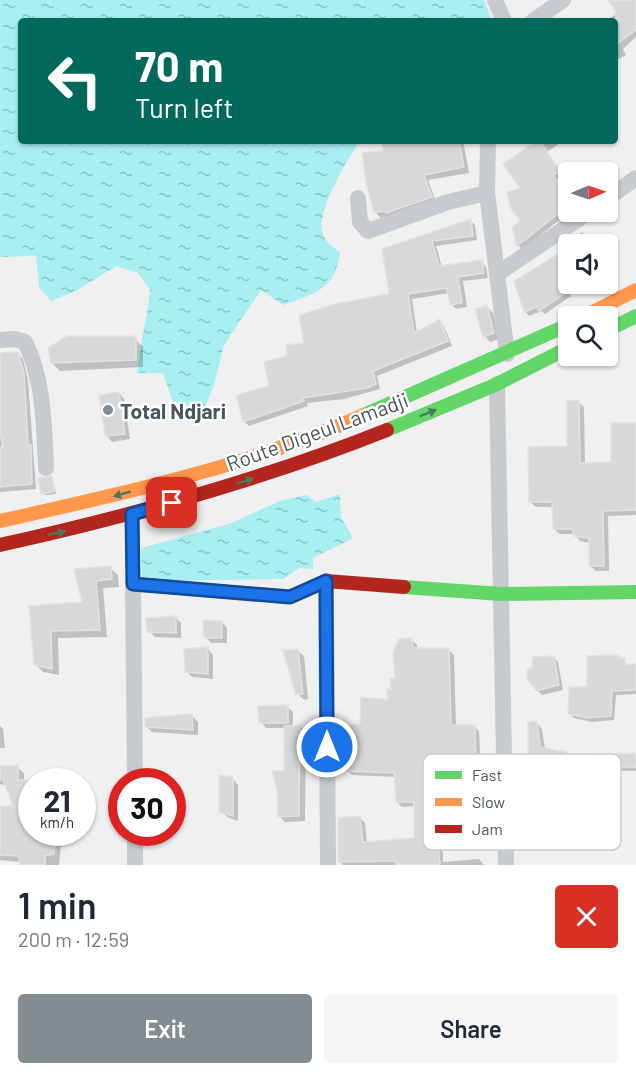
<!DOCTYPE html>
<html lang="en">
<head>
<meta charset="utf-8">
<style>
  :root { --surface:#fff; --page:#f6f6f7; --text:#1f2937; --muted:#747a83; --accent:#828d91 }
  body { margin:0; font-family:Barlow,sans-serif; background:var(--page); color:var(--text); height:100vh; display:flex; flex-direction:column; font-size:22px; white-space:nowrap }
  * { box-sizing:border-box; margin:0 }
  p { font-size:20px; color:var(--muted) }
  .icon { flex:none; width:33px; height:33px; fill:none; stroke:currentColor; stroke-width:2; stroke-linecap:round; stroke-linejoin:round }
  .map { position:relative; height:865px; overflow:hidden }
  .panel { display:flex; flex-direction:column; background:var(--surface); flex:1 }
  .panel>* { flex:none }
  .top-card { position:absolute; left:18px; top:18px; width:600px; height:126px; border-radius:6px; box-shadow:0 2px 4px #0004; background:#00695c; color:#fff; overflow:hidden }
  .needle { width:39px; rotate:88deg }
  .controls { position:absolute; left:558px; top:162px; display:grid; gap:12px }
  .controls a { display:grid; place-items:center; width:60px; height:60px; border-radius:6px; background:var(--surface); box-shadow:0 2px 4px #0004; font-size:30px }
  .speed { position:absolute; left:18px; top:768px; display:flex; gap:12px; font-size:30px; font-weight:700; text-align:center }
  .speed>* { display:grid; place-content:center; width:78px; height:78px; border-radius:50%; background:var(--surface); box-shadow:0 2px 4px #0004; line-height:1 }
  .speed small { font-size:15px; font-weight:400 }
  .speed .limit { border:9px solid #d22; background:#fff; color:#111 }
  .pin { position:absolute; display:grid; place-items:center; width:51px; height:51px; color:#fff; margin:-26px; border-radius:12px; box-shadow:0 3px 9px #0006 }
  .me { position:absolute; width:66px; margin:-33px; rotate:0deg; stroke-linejoin:round; filter:drop-shadow(0 0 4px #0008) }
  .turn { display:flex; align-items:center; gap:21px; height:126px; padding:0 18px; font-size:27px }
  .turn .icon { width:78px; height:78px; stroke-width:2.5 }
  .turn b { display:block; font-size:42px; line-height:51px }
  .round { display:grid; place-items:center; flex:none; width:63px; height:63px; border-radius:6px; background:var(--page) }
  .headline { display:flex; align-items:center; justify-content:space-between; height:102px; padding:0 18px }
  h1 { font-size:36px; font-weight:600; line-height:45px }
  .primary-button { display:flex; gap:12px; margin-top:auto; padding:12px 18px }
  .primary-button a { flex:1; height:69px; border-radius:6px; background:var(--accent); color:#fff; font-size:24px; font-weight:600; line-height:69px; text-align:center }
  .primary-button a+a { background:var(--page); color:var(--text) }
  .map>svg:first-child { display:block }
</style>
</head>
<body>
<div class="map">
<svg width="636" height="865" viewBox="0 0 636 865">
  <defs>
    <pattern id="water-ripples" width="26" height="14" patternUnits="userSpaceOnUse" patternTransform="scale(1.5)"><rect width="26" height="14" fill="#a7eff0"/><path d="M2 4q2-2 4 0t4 0M15 11q2-2 4 0t4 0" fill="none" stroke="#8ac4c6"/></pattern>
  </defs>
  <rect width="100%" height="100%" fill="#f1f0f0"/>
  <g fill="url(#water-ripples)">
    <path d="M0 0H484L492 21H21V141H360C348 158 317 210 322 231 325 242 331 246 340 252 337 288 313 295 283 305L261 290 224 345 214 385 200 420 179 421 163 373H137C140 344 147 318 150 290L138 273 116 266 76 291 51 301 39 287 36 256 0 257Z"/>
    <polygon points="340,494 341,517 353,538 313,558 313,569 299,568 283,579 142,581 141,548 229,524 280,501 307,495 316,502"/>
  </g>
  <g fill="#0003">
    <polygon points="610,0 636,0 636,37 623,49 626,55 615,61 615,21 607,21 618,12"/>
    <polygon points="383,141 463,141 469,173 428,180 436,202 381,218 375,212 385,152"/>
    <polygon points="537,141 563,141 547,152 563,176 556,180 568,199 570,212 522,249 518,245 514,228 523,222 522,189"/>
    <polygon points="470,220 475,225 477,240 436,246 442,267 481,262 486,267 488,278 463,281 467,307 456,309 451,304 449,293 412,299 417,333 440,321 444,326 452,346 377,376 380,389 344,399 307,403 308,406 249,426 244,421 289,358 306,344 391,295 384,250"/>
    <polygon points="582,232 592,244 568,244 568,284 581,284 569,293 571,296 545,314 542,311 529,316 525,311 561,254 558,251"/>
    <polygon points="487,307 493,313 499,339 490,342 485,336"/>
    <polygon points="135,339 143,347 143,367 60,371 52,363"/>
    <polygon points="17,354 23,359 28,380 36,489 0,492 0,355"/>
    <polygon points="119,393 124,399 130,439 112,442 107,436"/>
    <polygon points="578,402 584,407 585,465 613,464 636,424 636,515 608,516 609,571 596,571 590,566 590,543 580,541 575,534 560,534 554,529 554,507 536,507 530,502 568,448"/>
    <polygon points="52,478 56,494 45,495 42,493"/>
    <polygon points="110,568 118,575 119,587 103,588 107,637 58,638 59,675 43,672 35,664 31,608 83,604 76,571"/>
    <polygon points="175,617 181,623 181,638 155,637 149,631"/>
    <polygon points="222,622 227,628 227,643 211,643 205,637"/>
    <polygon points="412,640 417,645 417,650 449,650 454,655 456,726 474,726 479,731 481,774 468,774 467,785 439,786 441,798 432,799 433,848 438,847 443,852 443,862 479,859 484,865 343,865 340,862 359,817 365,823 367,844 416,839 416,806 402,807 397,802 396,777 352,775 347,770 362,726 389,702"/>
    <polygon points="208,649 213,655 213,679 192,677 186,671"/>
    <polygon points="298,651 304,656 308,699 304,700 298,694"/>
    <polygon points="619,656 628,666 636,666 636,694 616,695 614,720 592,722 574,718 570,714 589,687"/>
    <polygon points="553,657 558,662 563,690 542,695 537,690"/>
    <polygon points="287,706 293,712 293,727 300,726 306,732 305,821 285,822 279,816 286,772 285,728 266,728 261,722"/>
    <polygon points="192,716 198,722 198,735 152,732 146,726"/>
    <polygon points="537,723 542,729 545,749 566,753 572,759 572,764 546,764 547,772 535,772 530,766"/>
    <polygon points="0,726 3,729 5,748 0,748"/>
    <polygon points="636,755 636,771 615,771 620,820 601,821 601,824 540,820 535,815 576,804 588,768 585,765"/>
    <polygon points="0,767 17,767 24,773 24,781 58,782 32,782 32,832 67,832 62,835 59,865 21,865 20,862 0,860 0,808 15,807 7,786 0,784"/>
    <polygon points="233,779 238,785 238,821 227,817 221,811"/>
    <polygon points="82,815 84,815 91,822 82,826"/>
  </g>
  <g fill="#d7d8d9" stroke="#e2e2e3" stroke-width="1.5">
    <polygon points="608,0 636,0 636,30 615,45 616,12"/>
    <polygon points="382,141 459,141 464,167 424,175 432,197 386,213 386,211 374,213 366,182 362,153 383,150"/>
    <polygon points="536,141 540,141 560,171 553,175 568,199 568,206 517,246 512,227 520,221 510,207 507,192 520,188 503,164"/>
    <polygon points="471,219 473,236 432,241 439,266 482,260 484,273 458,277 462,303 450,305 447,288 408,294 414,333 440,319 448,341 373,371 376,384 367,388 303,398 304,401 243,422 236,395 269,386 264,362 287,356 286,345 304,343 299,315 335,304 389,294 382,249"/>
    <polygon points="568,248 568,291 539,311 537,307 524,312 514,281"/>
    <polygon points="487,305 494,333 483,337 475,309"/>
    <polygon points="67,336 132,336 136,337 136,360 51,363 48,348"/>
    <polygon points="18,352 24,373 28,445 31,445 32,484 0,487 0,447 3,447 0,432 0,353"/>
    <polygon points="119,392 125,434 105,436 99,395"/>
    <polygon points="579,400 580,463 611,462 611,423 636,423 636,510 603,511 604,566 589,566 589,538 573,536 573,529 553,529 552,502 529,502 528,447 567,446 567,401"/>
    <polygon points="52,476 55,491 41,494 38,478"/>
    <polygon points="111,566 112,579 96,581 100,630 51,631 52,669 34,665 29,606 82,602 74,569"/>
    <polygon points="176,616 176,633 147,632 146,618"/>
    <polygon points="203,620 222,621 222,638 204,638"/>
    <polygon points="412,638 413,648 449,648 451,725 475,725 476,770 464,769 463,781 435,782 437,793 428,794 429,848 438,845 440,865 396,865 396,861 338,862 338,818 360,816 363,842 414,838 414,802 396,802 394,773 345,771 349,725 360,724 361,697 388,700 387,689 391,689 390,678 395,678 393,654 399,639"/>
    <polygon points="208,647 208,674 185,672 184,649"/>
    <polygon points="298,649 303,694 296,695 283,650"/>
    <polygon points="619,655 618,659 625,658 624,665 636,664 636,690 612,691 611,716 587,718 568,714 569,688 587,686 587,656"/>
    <polygon points="554,656 559,685 536,691 528,680 527,669 532,668 533,657"/>
    <polygon points="288,705 288,723 259,723 258,706"/>
    <polygon points="192,714 193,730 145,727 145,718"/>
    <polygon points="537,721 540,747 567,752 566,759 541,759 542,767 528,767 528,722"/>
    <polygon points="300,725 299,816 278,817 277,790 272,771 284,771 284,726"/>
    <polygon points="636,753 636,767 611,767 616,815 597,817 597,819 534,816 533,811 574,803 573,766 597,767 583,766 583,755"/>
    <polygon points="18,765 18,780 32,780 32,832 56,832 54,854 45,856 45,865 19,865 19,856 0,855 0,806 13,806 3,780 0,780 0,766"/>
    <polygon points="219,775 233,777 233,816 219,812"/>
  </g>
  <g fill="none" stroke-linecap="round" stroke-linejoin="round">
    <g stroke="#c7cbcd" stroke-width="16">
      <polyline points="495,0 504,21"/>
      <polyline points="533,21 563,0"/>
      <polyline points="488,141 487,193 507,354"/>
      <polyline points="358,198 360,222 368,231 448,202 487,193"/>
      <polyline points="608,198 636,178"/>
      <polyline points="497,274 589,212"/>
      <path d="M0 340 14 339 25 342C44 379 44 427 46 468"/>
      <polyline points="497,384 506,865"/>
      <polyline points="326,581 328,865"/>
      <polyline points="133,584 135,782"/>
      <polyline points="135,832 135,865"/>
    </g>
    <g stroke="#63d668" stroke-width="14">
      <polyline points="608,330 636,316"/>
      <polyline points="364,415 568,325"/>
      <polyline points="387,430 495,385 568,348"/>
      <polyline points="404,587 501,594 636,592"/>
    </g>
    <g stroke="#ff974d" stroke-width="14">
      <polyline points="585,316 636,290"/>
      <path d="M0 521C122 494 249 466 364 415"/>
    </g>
    <g stroke="#b3261e" stroke-width="14">
      <polyline points="132,514 133,584 290,597 326,581 404,587"/>
      <path d="M0 545C131 516 262 480 387 430"/>
    </g>
  </g>
  <defs><path id="oneway-solid" d="M-6-.8H1V-3.2L6.5 0L1 3.2V.8H-6Z" transform="scale(1.5)"/></defs>
  <g fill="#4d7760">
    <use href="#oneway-solid" transform="translate(428 413) rotate(-22)"/>
    <use href="#oneway-solid" transform="translate(245 481) rotate(-17)"/>
    <use href="#oneway-solid" transform="translate(122 494) rotate(164)"/>
    <use href="#oneway-solid" transform="translate(57 533) rotate(-12)"/>
  </g>
  <g fill="none" stroke-linecap="round" stroke-linejoin="round">
    <g stroke="#114b97" stroke-width="15">
      <polyline id="route" points="172,503 132,514 133,584 290,597 326,581 327,747"/>
    </g>
    <use href="#route" stroke="#1a73e8" stroke-width="10"/>
  </g>
  <circle fill="#828d91" stroke="#fff" stroke-width="2" cx="108" cy="410" r="6"/>
  <g text-anchor="middle" dominant-baseline="central" stroke-width="5" stroke-linejoin="round" paint-order="stroke">
    <g font-size="21" font-weight="bold" fill="#46575e" stroke="#fff" text-anchor="start">
      <text x="120" y="410">Total Ndjari</text>
    </g>
    <g font-size="21" fill="#46575e" stroke="#fff">
      <text transform="translate(317 431) rotate(-20)">Route Digeul Lamadji</text>
    </g>
  </g>
  <rect x="423" y="754" width="198" height="96" rx="9" fill="#fff" stroke="#c8cdcf" stroke-width="1.5"/>
  <rect x="435" y="771" width="27" height="8" fill="#63d668"/>
  <rect x="435" y="798" width="27" height="8" fill="#ff974d"/>
  <rect x="435" y="825" width="27" height="8" fill="#b3261e"/>
  <g font-size="16" fill="#46575e">
    <text x="472" y="781">Fast</text>
    <text x="472" y="808">Slow</text>
    <text x="472" y="835">Jam</text>
  </g>
</svg>
<div class="controls">
<a><svg class="needle" viewBox="-14 -14 28 28"><path d="M0-13l5 13h-10z" fill="#e53935"/><path d="M0 13l5-13h-10z" fill="#747a83"/></svg></a>
<a><svg class="icon" aria-label="sound" viewBox="0 0 24 24"><path d="M4 9h4l5-4v14l-5-4H4zM17 9q2 3 0 6"/></svg></a>
<a><svg class="icon" aria-label="search" viewBox="0 0 24 24"><circle cx="10" cy="10" r="6"/><path d="M15 15l6 6"/></svg></a>
</div>
<div class="speed"><div>21<small>km/h</small></div><div class="limit">30</div></div>
<div class="pin" style="left:172px;top:503px;background:#d93025"><svg class="icon" aria-label="arrive" viewBox="0 0 24 24"><path d="M6 21V4h12l-3 4 3 4H6"/></svg></div>
<svg class="me" style="left:327px;top:747px" viewBox="-20 -20 40 40"><circle r="17" fill="#1a73e8" stroke="#fff" stroke-width="3"/><path d="M0-11L8 9 0 5-8 9z" fill="#fff"/></svg>
<div class="top-card">
<div class="turn"><svg class="icon" aria-label="left" viewBox="0 0 24 24"><path d="M17 20v-9H6M10 6l-5 5 5 5"/></svg><div><b>70 m</b>Turn left</div></div>
</div>
</div>
<section class="panel">
<div class="headline"><div><h1>1 min</h1><p>200 m · 12:59</p></div><a class="round" style="background:#d93025;color:#fff"><svg class="icon" aria-label="close" viewBox="0 0 24 24"><path d="M6 6l12 12M18 6L6 18"/></svg></a></div>
<div class="primary-button"><a>Exit</a><a>Share</a></div>
</section>
</body>
</html>
